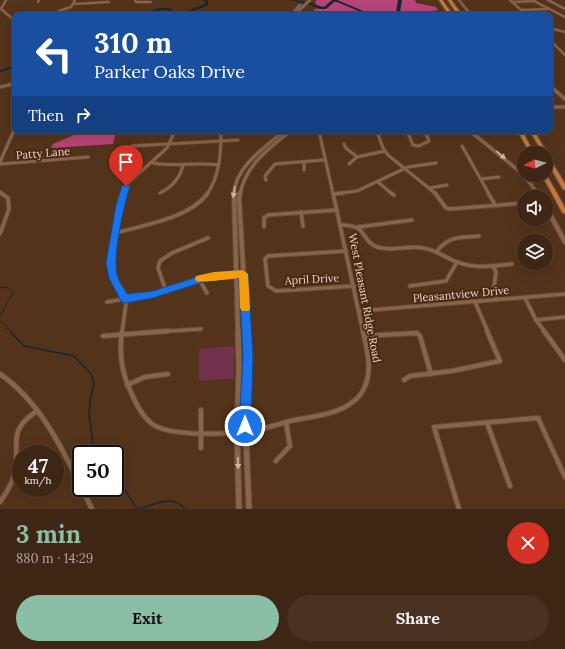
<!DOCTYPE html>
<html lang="en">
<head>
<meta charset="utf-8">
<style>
  :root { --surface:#3f2614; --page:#4a3222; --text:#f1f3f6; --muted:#ada5a0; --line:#584334; --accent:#8abfa5 }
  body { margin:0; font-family:Lora,serif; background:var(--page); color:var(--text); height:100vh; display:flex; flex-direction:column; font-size:15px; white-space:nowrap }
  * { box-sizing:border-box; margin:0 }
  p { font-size:13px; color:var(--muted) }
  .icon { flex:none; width:22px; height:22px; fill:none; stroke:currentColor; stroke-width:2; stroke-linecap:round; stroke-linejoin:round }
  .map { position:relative; height:509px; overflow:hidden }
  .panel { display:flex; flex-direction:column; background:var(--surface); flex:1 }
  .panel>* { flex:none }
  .guide { position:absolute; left:12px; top:12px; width:541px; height:122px; border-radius:8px; box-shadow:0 4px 16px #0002,0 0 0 1px var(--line); background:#1a4fa0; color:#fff; overflow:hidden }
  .needle { width:26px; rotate:264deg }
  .buttons { position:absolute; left:517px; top:146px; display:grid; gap:8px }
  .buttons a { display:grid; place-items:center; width:36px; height:36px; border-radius:50%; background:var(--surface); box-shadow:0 4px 16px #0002,0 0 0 1px var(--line); font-size:20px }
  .speed { position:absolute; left:12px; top:445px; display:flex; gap:8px; font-size:20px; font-weight:700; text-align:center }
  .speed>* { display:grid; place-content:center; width:52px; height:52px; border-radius:50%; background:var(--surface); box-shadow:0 4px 16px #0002,0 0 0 1px var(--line); line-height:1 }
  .speed small { font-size:10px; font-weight:400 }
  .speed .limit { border:2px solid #111; border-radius:6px; background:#fff; color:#111 }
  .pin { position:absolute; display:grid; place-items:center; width:34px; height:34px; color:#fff; margin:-41px -17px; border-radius:50% 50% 50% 0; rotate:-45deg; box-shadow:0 0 4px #0007 }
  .pin .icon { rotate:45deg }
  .me { position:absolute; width:44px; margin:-22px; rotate:0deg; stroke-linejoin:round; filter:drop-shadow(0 0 3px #0008) }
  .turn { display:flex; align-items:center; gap:14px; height:84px; padding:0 16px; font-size:18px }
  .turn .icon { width:52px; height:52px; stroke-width:2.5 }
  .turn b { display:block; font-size:28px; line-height:34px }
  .then { display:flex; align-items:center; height:38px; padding:0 16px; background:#0003; gap:8px; font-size:15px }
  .round { display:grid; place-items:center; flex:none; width:42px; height:42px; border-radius:21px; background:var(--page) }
  .overview { display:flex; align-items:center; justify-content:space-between; height:68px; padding:0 16px }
  h1 { font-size:24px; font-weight:700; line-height:30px; color:var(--accent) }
  .primary-button { display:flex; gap:8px; margin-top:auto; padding:8px 16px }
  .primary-button a { flex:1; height:46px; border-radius:24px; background:var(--accent); color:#111; font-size:16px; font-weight:700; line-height:46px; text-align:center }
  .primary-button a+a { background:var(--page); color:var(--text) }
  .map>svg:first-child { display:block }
</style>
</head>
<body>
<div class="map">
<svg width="565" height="509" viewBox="0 0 565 509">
  <rect width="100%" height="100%" fill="#54331b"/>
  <polygon fill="#72324d" points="234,346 234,378 199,381 199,349"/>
  <g fill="#b74578">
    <polygon points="318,0 415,0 416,3 436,7 438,10 432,11 432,15 364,15 341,12 343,15 332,15 331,12 317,13 313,9 328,8 316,5 315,1"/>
    <polygon points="116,131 113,144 51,148 53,144 81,132"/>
  </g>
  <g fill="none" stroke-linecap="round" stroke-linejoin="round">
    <g stroke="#162832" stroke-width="1">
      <polyline points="0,287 9,288 13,292 0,317"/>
      <polyline points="0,321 11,332"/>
    </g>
    <g stroke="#162832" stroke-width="1.5">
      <polyline points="10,331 24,346 74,356 91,374 94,383 90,401 89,414 94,454"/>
      <path d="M115 475C125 485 128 499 138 509"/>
      <path d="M140 509C154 504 173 494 185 509"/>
    </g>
    <g fill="#162832" fill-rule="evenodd">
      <polygon points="204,0 208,0 208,5 194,11 190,15 186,15 192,9 205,4"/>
      <path d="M289 0C297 0 304 1 311 3 316 4 319 7 324 7L332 0H337L373 15H368L337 2H334L326 9H320L311 5Z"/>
      <polygon points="398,0 402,0 400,12 395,15 391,15 396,12"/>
      <polygon points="159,8 170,8 175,15 171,15 168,10 160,10 152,14 152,15 148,15 149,12"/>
      <polygon points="15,66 15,68 0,72 0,70"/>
    </g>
    <g stroke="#6a4f3a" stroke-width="3">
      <g id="minor-far3">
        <polyline points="6,0 1,9 15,21"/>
        <polyline points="135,0 136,2 151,2"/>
        <polyline points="459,0 471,15"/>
        <polyline points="510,0 521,10 547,9"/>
        <polyline points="532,0 565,17"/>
        <polyline points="548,0 565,9"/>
        <polyline points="38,2 39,0"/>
        <polyline points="512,2 535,1"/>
        <polyline points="74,4 109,2"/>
        <polyline points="59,11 71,7 75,0"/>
        <polyline points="550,28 565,32"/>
        <polyline points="550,40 565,55"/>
        <polyline points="8,85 15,84"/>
      </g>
    </g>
    <g stroke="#6a4f3a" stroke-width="4">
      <g id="minor-far2">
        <polyline points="0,87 13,84"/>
        <polyline points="319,131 333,194"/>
        <polyline points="377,131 383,148 388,155 436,194"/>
        <polyline points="407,131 413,145 419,146 429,141 425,131"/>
        <polyline points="344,144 346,148 357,157 385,151"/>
        <polyline points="132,146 238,140"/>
        <polyline points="462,146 489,194"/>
        <polyline points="0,162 15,128"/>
        <polyline points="304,162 304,170"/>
        <path d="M153 163C175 167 196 162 218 165"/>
        <polyline points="0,164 88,157"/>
        <polyline points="349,164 357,157"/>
        <polyline points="125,168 133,179"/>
        <polyline points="481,179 499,177"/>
        <polyline points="266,180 265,176 275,164 324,160"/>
        <polyline points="378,182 392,194"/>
        <polyline points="430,188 447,185"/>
        <polyline points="0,192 2,194"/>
        <path d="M160 193C172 187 180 179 183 165"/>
        <polyline points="123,194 128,183 167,148 175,131"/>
        <path d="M207 194C220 176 221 152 221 131"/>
        <polyline points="335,194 357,191 408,167 436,163"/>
      </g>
    </g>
    <g stroke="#6a4f3a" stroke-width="5">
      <g id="minor-far1">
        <polyline points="333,193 363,332"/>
        <polyline points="391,193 394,195"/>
        <polyline points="435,193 446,208 450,209 524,203"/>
        <polyline points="488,193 496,206"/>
        <polyline points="333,194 343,193"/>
        <polyline points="301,212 303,226"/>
        <path d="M340 225C370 225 359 240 377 247 392 252 408 245 423 248 436 250 446 258 457 262 475 269 494 266 512 264"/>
        <polyline points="264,227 264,218 268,215 337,210"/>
        <polyline points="358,227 412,220"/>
        <path d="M116 233C144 225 190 218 208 193"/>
        <polyline points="0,234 9,209 8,198 1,193"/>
        <polyline points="346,251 268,256 265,259 268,286 276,291 354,286"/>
        <path d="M437 251C450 235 460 238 479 236"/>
        <polyline points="493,266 496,272 494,287 497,300"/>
        <polyline points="199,279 207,293"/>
        <polyline points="410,286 446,281 457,262"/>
        <polyline points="166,291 158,268 160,261 172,253 208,238"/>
        <polyline points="525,298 536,320 545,332"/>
        <polyline points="107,302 153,294 206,277 243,274"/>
        <polyline points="475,302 488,332"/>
        <polyline points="359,311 565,294"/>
        <polyline points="536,320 565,317"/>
        <polyline points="122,332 126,304 111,270 116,224 123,193"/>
        <polyline points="154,332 201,329"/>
      </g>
    </g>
    <g stroke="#6a4f3a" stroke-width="6">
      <g id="minor">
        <path d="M122 331C119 352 121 371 130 390 135 402 141 415 151 423 169 438 232 434 255 430 267 428 279 424 290 421 313 416 344 415 360 395 374 377 368 352 363 331"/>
        <polyline points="544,331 565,360"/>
        <polyline points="103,336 168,331"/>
        <polyline points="364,336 417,333 420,336 431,374"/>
        <polyline points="404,380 410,376 452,371 500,361 487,331"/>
        <polyline points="127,385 145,377 168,374"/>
        <polyline points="201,410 201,448"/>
        <polyline points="487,423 510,486"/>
        <polyline points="276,461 290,446 286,422"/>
        <path d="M0 502C6 493 13 483 15 471 20 441 7 431 37 411"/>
        <polyline points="459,509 434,427 538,418 565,477"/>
      </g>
    </g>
    <g stroke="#6a4f3a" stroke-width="6">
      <path id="tertiary" d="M0 374C45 405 68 461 92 509"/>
    </g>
    <g stroke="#6a4f3a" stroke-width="3.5">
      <g id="secondary-far3">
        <polyline points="291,15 300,5"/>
        <polyline points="294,15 310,0"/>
      </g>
    </g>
    <g stroke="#6a4f3a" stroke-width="4.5">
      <g id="secondary-far2">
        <polyline points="550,86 565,99"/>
        <polyline points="550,107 565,107"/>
        <polyline points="470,131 524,175 538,194"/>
        <path d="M234 194C235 166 266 147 284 131"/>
        <path d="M240 194C246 164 269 149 290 131"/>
      </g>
    </g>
    <g stroke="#6a4f3a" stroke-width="6">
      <g id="secondary-far1">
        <polyline points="234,193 238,332"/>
        <polyline points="240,193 239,198 247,332"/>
        <polyline points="537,193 540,197"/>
        <polyline points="546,207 565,242"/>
      </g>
    </g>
    <g stroke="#6a4f3a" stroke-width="7">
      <g id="secondary">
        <polyline points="238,331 239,368 237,432 239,509"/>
        <polyline points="247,331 248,356 245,413 249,509"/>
      </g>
    </g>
    <g stroke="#6a4f3a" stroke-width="2.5">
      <g id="motorway">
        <polygon points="439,0 442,0 453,15 449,15"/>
        <polygon points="448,0 451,0 462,15 458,15"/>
        <polygon points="518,131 522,131 534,153 530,153"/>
        <polygon points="530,131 534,131 547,153 547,154 546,153 543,153"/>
        <polygon points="546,155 548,156 565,184 565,190 563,189 546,160"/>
        <polygon points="546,174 565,208 565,214 562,212 542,175"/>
      </g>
    </g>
    <use href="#minor-far3" stroke="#88644b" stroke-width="2"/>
    <use href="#minor-far2" stroke="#88644b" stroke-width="2.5"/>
    <use href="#minor-far1" stroke="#88644b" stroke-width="3"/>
    <use href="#minor" stroke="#88644b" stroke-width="4"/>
    <use href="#tertiary" stroke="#88644b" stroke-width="4.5"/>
    <use href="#secondary-far3" stroke="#88644b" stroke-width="2.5"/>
    <use href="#secondary-far2" stroke="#88644b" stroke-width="3"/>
    <use href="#secondary-far1" stroke="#88644b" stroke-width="4"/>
    <use href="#secondary" stroke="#88644b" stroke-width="5"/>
    <use href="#motorway" fill="#c97a3e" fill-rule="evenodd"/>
  </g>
  <defs><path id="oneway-solid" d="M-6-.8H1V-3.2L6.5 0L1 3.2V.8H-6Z"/></defs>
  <g fill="#ceb4a3">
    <use href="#oneway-solid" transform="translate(501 155) rotate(40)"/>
    <use href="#oneway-solid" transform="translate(234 192) rotate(99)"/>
    <use href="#oneway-solid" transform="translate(238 463) rotate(88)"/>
  </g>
  <path fill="#1a73e8" stroke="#114b97" d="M126 184 130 186C124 206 111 259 118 278 120 284 125 289 127 294L153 291 206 274 243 270 248 274 253 356 251 426 250 430 245 432 241 430 239 426 243 356 239 278 206 281 153 298 125 303 121 301 109 278 106 263 116 205 122 186Z"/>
  <path fill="#f59e0b" d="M243 270 248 274 250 308 249 311H242L240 308 239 278C231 279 201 283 196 281L195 279 196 276 214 272Z"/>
  <g text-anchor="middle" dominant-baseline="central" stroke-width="4" stroke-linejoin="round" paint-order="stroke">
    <g font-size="11" fill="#ecd7c9" stroke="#492911">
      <text transform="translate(43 153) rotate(-5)">Patty Lane</text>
      <text transform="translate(312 279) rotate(-3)">April Drive</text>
      <text transform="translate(461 294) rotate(-5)">Pleasantview Drive</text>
      <text transform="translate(365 298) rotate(79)">West Pleasant Ridge Road</text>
    </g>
  </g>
</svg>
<div class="buttons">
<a><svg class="needle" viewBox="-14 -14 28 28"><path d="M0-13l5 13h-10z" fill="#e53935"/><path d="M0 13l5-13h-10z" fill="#ada5a0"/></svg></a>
<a><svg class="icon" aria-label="sound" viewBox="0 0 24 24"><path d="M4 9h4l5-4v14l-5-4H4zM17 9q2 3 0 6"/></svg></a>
<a><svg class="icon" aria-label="layers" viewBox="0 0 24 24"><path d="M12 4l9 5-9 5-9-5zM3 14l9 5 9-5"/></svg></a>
</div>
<div class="speed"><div>47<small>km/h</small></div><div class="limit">50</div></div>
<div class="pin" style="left:126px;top:186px;background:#d93025"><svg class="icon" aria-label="arrive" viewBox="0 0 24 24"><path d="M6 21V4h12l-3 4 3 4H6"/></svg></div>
<svg class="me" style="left:245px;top:426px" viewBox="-20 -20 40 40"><circle r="17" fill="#1a73e8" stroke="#fff" stroke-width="3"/><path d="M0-11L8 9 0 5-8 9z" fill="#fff"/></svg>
<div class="guide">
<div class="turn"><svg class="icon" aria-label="left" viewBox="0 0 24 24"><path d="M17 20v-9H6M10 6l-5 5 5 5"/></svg><div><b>310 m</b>Parker Oaks Drive</div></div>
<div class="then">Then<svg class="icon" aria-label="right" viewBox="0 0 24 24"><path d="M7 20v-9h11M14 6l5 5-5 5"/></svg></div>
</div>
</div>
<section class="panel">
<div class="overview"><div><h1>3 min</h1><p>880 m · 14:29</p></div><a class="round" style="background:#d93025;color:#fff"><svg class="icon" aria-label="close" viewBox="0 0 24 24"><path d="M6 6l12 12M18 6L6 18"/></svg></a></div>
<div class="primary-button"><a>Exit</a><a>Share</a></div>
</section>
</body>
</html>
